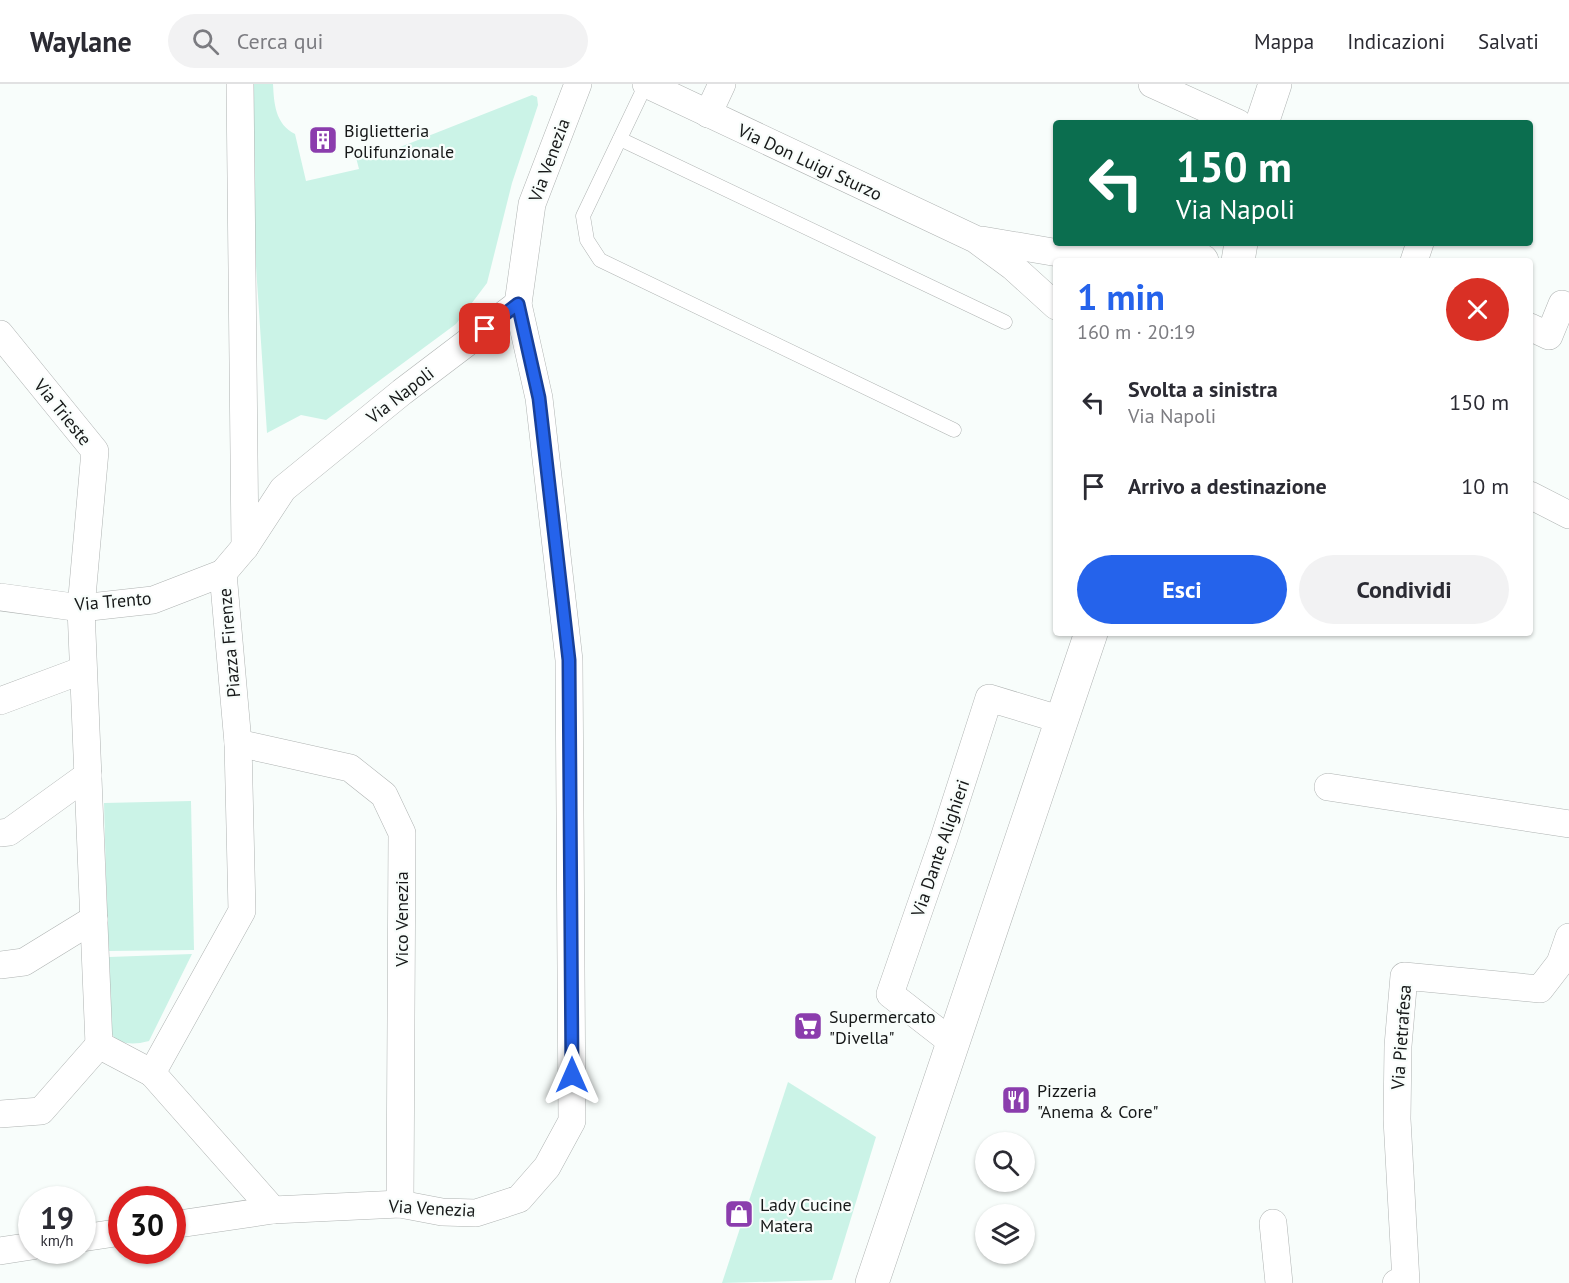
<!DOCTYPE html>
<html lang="it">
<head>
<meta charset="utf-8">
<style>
  :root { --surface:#fff; --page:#f2f2f3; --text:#2b2b33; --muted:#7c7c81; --line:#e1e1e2; --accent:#2563eb }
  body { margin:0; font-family:"PT Sans",sans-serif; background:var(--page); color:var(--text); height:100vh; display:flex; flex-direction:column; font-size:22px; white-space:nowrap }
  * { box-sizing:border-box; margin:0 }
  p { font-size:20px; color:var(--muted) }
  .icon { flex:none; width:33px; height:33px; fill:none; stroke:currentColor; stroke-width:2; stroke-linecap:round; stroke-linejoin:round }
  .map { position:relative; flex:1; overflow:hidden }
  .drawer { position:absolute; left:1053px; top:174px; width:480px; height:378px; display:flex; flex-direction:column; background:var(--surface); border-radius:6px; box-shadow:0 2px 4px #0004 }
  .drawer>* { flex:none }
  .guide { position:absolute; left:1053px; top:36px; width:480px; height:126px; border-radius:6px; box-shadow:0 2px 4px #0004; background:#0b6e4f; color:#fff; overflow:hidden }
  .buttons { position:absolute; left:975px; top:1048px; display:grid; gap:12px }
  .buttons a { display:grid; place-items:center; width:60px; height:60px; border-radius:50%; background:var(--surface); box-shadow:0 2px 4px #0004; font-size:30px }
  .speed { position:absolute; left:18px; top:1102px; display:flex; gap:12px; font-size:30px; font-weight:700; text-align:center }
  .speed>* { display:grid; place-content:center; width:78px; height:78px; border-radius:50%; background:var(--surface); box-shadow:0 2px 4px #0004; line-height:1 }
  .speed small { font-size:15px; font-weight:400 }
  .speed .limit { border:9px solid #d22; background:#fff; color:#111 }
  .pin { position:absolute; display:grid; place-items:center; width:51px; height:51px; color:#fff; margin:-26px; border-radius:12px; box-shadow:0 3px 9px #0006 }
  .me { position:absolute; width:66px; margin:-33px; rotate:0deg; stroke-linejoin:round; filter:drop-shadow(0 0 4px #0008) }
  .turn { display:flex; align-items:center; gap:21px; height:126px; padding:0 24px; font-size:27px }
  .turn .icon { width:78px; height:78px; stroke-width:2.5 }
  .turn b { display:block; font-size:42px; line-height:51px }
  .round { display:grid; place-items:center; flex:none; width:63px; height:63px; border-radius:32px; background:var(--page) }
  .head { display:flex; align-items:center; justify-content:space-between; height:102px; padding:0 24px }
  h1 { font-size:36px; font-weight:700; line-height:45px; color:var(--accent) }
  .button { display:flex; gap:12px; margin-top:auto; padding:12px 24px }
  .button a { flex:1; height:69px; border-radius:36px; background:var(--accent); color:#fff; font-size:24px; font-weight:700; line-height:69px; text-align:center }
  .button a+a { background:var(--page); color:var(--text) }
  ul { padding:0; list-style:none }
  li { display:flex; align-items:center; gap:18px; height:84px; padding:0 24px }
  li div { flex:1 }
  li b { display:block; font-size:22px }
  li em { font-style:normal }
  header { display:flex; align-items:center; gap:36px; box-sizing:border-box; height:84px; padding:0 30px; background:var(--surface); border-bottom:2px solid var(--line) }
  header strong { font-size:28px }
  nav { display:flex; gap:33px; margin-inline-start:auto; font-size:21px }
  .search { width:420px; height:54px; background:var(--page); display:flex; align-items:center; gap:15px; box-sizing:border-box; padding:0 21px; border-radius:33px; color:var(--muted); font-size:22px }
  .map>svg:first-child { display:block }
</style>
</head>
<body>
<header>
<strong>Waylane</strong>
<div class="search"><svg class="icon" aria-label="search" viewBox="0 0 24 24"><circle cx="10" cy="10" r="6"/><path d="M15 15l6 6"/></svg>Cerca qui</div>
<nav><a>Mappa</a><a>Indicazioni</a><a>Salvati</a></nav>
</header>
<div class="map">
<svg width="1569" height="1199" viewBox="0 0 1569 1199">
  <rect width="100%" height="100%" fill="#f8fdfb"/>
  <g fill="#cbf3e7">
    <path d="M248 0H273C274 19 275 40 295 50L306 97 359 85 353 62 373 70 385 69 532 11 537 13 538 21 512 99 487 199 456 240 326 336 301 331 267 349 255 167Z"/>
    <polygon points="191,717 194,866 108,867 104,719"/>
    <path d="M192 870 149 957C90 973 107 908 109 873Z"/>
    <polygon points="788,998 876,1053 832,1196 722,1199"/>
  </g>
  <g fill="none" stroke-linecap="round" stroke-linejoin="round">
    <g stroke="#afb3b2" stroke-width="15">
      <g id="service">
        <polyline points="646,0 583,132 587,156 600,176 954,346"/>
        <polyline points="620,55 1005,238"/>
      </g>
    </g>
    <g stroke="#afb3b2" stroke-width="28">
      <g id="minor">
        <polyline points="240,0 245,463"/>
        <polyline points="646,0 975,155 1013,183 1056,222"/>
        <polyline points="1152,0 1238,39"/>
        <polyline points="708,30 722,0"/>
        <polyline points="982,156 1082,173 1139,171"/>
        <polyline points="1414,177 1420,159"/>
        <polyline points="1530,243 1549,252 1562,220 1569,224"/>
        <polyline points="0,250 95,367 81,524 99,961 152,989"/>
        <polyline points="1530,411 1569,431"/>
        <polyline points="0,513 81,524 153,516 223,489"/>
        <polyline points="0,617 83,586"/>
        <polyline points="238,659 350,684 384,711 402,749 400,1120"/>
        <polyline points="1328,703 1569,740"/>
        <polyline points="0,749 9,748 88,691"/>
        <polyline points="0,881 24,878 94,835"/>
        <polyline points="953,959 890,910 944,754 989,614 1062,636"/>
        <polyline points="0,1030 41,1027 99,961"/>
        <polyline points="273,1126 152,989 242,827 238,659 223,489 245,463 283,405 402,308 518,220"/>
        <polyline points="1273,1139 1279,1199"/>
        <polyline points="172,1141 273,1126 400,1120 442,1128 476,1129 519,1115 547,1083 572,1037 569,576 539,314 518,220 532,120 578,0"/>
        <polyline points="82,1154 122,1148"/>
        <polyline points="0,1167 32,1162"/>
        <polyline points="1396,1199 1406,1198 1397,1035 1398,962 1404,892 1540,905 1560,879 1569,853"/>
      </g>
    </g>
    <g stroke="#afb3b2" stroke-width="34">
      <g id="secondary">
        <polyline points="1262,39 1275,0"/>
        <path d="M1139 171C1165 165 1179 165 1202 177"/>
        <polyline points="1238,177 1241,159"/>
        <polyline points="872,1199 1091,549"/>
      </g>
    </g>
    <use href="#service" stroke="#fff" stroke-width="14"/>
    <use href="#minor" stroke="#fff" stroke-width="27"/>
    <use href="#secondary" stroke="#fff" stroke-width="33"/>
  </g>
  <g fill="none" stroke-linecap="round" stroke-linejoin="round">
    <g stroke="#184099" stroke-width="15">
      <polyline id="route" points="485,245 518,220 539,314 569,576 572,991"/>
    </g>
    <use href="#route" stroke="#2563eb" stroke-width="10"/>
  </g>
  <defs>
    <g id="building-square" transform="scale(1.5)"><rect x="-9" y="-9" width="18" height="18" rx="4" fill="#8b3dad" stroke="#f8fdfb"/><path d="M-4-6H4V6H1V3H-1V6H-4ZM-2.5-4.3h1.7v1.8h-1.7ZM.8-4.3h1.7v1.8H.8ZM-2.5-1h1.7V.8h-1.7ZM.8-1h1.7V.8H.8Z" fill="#fff"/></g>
    <g id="supermarket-square" transform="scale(1.5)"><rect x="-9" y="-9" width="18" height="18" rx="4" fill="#8b3dad" stroke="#f8fdfb"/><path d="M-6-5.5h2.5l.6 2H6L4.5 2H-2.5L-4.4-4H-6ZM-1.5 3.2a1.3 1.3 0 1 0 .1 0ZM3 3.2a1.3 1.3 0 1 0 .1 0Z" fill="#fff"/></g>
    <g id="restaurant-square" transform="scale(1.5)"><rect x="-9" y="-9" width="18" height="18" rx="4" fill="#8b3dad" stroke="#f8fdfb"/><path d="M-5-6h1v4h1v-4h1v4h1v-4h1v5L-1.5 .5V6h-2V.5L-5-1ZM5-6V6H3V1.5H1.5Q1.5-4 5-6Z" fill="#fff"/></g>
    <g id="shop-square" transform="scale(1.5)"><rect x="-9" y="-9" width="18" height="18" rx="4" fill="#8b3dad" stroke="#f8fdfb"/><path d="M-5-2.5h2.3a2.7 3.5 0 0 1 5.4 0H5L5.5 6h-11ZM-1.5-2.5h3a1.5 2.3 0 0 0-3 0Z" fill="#fff"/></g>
  </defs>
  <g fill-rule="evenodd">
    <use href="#building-square" x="323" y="56"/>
    <use href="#supermarket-square" x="808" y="942"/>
    <use href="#restaurant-square" x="1016" y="1016"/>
    <use href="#shop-square" x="739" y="1130"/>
  </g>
  <g text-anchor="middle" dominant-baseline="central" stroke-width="4.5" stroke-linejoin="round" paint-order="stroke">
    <g font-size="18" fill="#161818" stroke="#f8fdfb" text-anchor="start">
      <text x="344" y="46">Biglietteria<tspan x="344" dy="21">Polifunzionale</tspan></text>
      <text x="829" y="932">Supermercato<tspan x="829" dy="21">"Divella"</tspan></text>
      <text x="1037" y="1006">Pizzeria<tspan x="1037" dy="21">"Anema &amp; Core"</tspan></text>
      <text x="760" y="1120">Lady Cucine<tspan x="760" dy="21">Matera</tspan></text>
    </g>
    <g font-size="18" fill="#161818" stroke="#f8fdfb">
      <text transform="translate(549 76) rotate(-70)">Via Venezia</text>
      <text transform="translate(810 78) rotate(25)">Via Don Luigi Sturzo</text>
      <text transform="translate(400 311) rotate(-38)">Via Napoli</text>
      <text transform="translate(63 328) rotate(51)">Via Trieste</text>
      <text transform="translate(113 517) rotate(-5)">Via Trento</text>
      <text transform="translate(229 559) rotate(-95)">Piazza Firenze</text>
      <text transform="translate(940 764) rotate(-71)">Via Dante Alighieri</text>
      <text transform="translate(401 835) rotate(-90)">Vico Venezia</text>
      <text transform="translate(1401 953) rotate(-86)">Via Pietrafesa</text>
      <text transform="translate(432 1124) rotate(3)">Via Venezia</text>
    </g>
  </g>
</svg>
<div class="buttons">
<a><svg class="icon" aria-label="search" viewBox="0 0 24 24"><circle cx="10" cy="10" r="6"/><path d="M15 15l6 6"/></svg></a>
<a><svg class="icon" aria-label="layers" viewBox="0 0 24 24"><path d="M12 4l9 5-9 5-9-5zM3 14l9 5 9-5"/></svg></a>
</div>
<div class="speed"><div>19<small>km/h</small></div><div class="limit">30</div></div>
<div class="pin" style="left:485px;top:245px;background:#d93025"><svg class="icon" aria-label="arrive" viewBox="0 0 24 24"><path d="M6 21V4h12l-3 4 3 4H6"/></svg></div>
<svg class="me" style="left:572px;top:991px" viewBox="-20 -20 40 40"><path d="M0-17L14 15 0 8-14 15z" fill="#2563eb" stroke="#fff" stroke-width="4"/></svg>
<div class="guide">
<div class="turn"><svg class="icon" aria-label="left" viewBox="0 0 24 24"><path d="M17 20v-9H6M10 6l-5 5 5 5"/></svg><div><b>150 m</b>Via Napoli</div></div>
</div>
<section class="drawer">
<div class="head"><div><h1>1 min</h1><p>160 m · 20:19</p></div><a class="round" style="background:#d93025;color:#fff"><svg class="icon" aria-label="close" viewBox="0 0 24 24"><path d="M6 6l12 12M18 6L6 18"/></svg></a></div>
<ul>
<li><svg class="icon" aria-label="left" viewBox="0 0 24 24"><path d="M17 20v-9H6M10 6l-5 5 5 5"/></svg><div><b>Svolta a sinistra</b><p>Via Napoli</p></div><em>150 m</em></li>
<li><svg class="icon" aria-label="arrive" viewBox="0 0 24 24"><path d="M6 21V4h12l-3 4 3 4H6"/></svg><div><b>Arrivo a destinazione</b></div><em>10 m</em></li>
</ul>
<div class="button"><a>Esci</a><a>Condividi</a></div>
</section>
</div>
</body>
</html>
